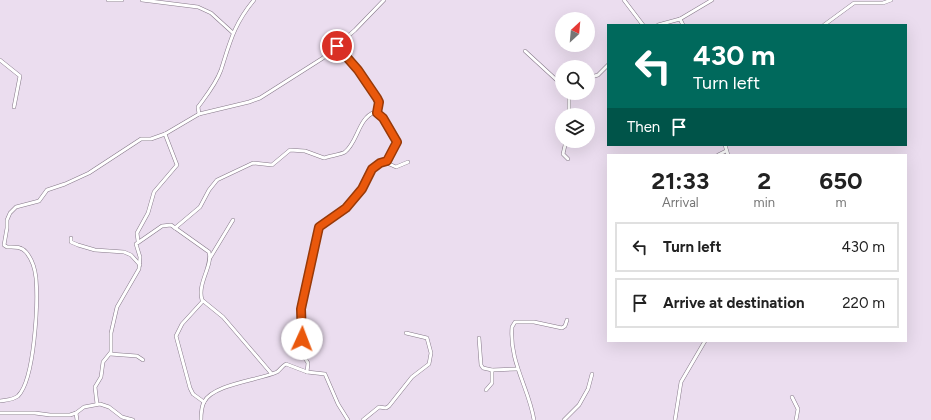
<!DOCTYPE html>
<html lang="en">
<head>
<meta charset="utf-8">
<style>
  :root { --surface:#fff; --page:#f2f2f2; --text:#222; --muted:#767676; --line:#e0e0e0 }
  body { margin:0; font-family:Figtree,sans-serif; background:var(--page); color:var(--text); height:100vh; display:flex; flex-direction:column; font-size:15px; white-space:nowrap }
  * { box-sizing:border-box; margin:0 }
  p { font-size:13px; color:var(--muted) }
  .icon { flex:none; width:22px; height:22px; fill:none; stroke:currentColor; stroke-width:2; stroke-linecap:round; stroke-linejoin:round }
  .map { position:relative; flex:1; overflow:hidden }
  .panel { position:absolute; left:607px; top:154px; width:300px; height:188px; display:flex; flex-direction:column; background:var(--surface); border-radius:0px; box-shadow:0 4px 16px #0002 }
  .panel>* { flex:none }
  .hud { position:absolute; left:607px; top:24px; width:300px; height:122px; border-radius:0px; box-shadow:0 4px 16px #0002; background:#00695c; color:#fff; overflow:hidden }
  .needle { width:26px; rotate:26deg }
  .controls { position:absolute; left:555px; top:12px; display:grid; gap:8px }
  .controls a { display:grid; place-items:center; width:40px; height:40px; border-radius:50%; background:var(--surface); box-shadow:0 4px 16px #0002; font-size:20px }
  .pin { position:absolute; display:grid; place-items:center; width:34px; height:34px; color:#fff; margin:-17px; border:2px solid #fff; border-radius:50%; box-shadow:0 1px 4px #0007 }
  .me { position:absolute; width:44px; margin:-22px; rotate:2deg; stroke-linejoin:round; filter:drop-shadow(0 0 3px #0008) }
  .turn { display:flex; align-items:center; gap:14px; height:84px; padding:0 20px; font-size:18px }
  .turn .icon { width:52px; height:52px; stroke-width:2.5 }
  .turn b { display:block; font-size:28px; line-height:34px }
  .then { display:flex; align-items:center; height:38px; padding:0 20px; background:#0003; gap:8px; font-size:15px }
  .eta { display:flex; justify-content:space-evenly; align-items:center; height:68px; text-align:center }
  .eta b { font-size:24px; font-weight:700; line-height:28px }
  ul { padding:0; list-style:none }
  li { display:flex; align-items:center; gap:12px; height:50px; margin:0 8px 6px; padding:0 12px; border:2px solid var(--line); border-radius:0px }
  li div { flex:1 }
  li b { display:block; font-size:15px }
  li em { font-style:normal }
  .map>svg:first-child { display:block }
</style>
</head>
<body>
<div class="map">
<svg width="931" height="420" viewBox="0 0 931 420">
  <rect width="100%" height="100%" fill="#ebddef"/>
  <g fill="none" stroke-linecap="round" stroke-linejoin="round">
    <g stroke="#867989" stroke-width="4">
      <g id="minor">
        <polyline points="108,0 122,0"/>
        <polyline points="142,0 198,7 211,13 233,33"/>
        <polyline points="624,0 643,25"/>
        <polyline points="680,19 712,0"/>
        <polyline points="658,25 680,19 683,25"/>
        <polyline points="824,25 854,3 883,3 891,0"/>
        <polyline points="337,46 358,70 379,100 377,113"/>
        <polyline points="525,51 562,85"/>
        <polyline points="0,60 20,76 14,107"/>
        <polyline points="588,78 598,75 608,65"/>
        <polyline points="569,93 569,115"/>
        <path d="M199 114 198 107C206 96 216 84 221 70 230 42 234 24 254 0"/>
        <polyline points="566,141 563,154 568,159"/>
        <polyline points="725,145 728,155"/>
        <polyline points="718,155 726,151"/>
        <path d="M175 228 200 207 209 190 217 180 253 163 272 165 290 150 305 151 324 158C329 156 343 154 345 152 358 142 358 118 375 112L380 115 397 139 387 163 396 167 408 162"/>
        <polyline points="71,238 71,242 78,245 95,250 124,252 131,255 140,265"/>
        <polyline points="138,241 137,233 148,213 154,192 177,165 165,134"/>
        <polyline points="210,258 233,220"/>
        <polyline points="203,301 182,324 176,336 190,388 193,394 204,402"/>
        <polyline points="479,338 481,365 483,368 492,370 517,369"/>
        <polyline points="110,354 137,356 143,360"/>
        <polyline points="307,372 308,363 303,355 301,343 303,335 300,328 302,320 301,309 319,227 347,208 362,189 372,169 380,163 387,161"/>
        <polyline points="486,390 492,383 492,370"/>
        <polyline points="792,397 798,409 796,420"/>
        <path d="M0 401C6 400 13 400 18 396 35 379 38 302 36 278 35 269 32 259 26 252 21 246 14 247 7 247L4 245 7 228V220L10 213 16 207 39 201 47 190 65 184 89 173 141 139H151L165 134 199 114 249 102 260 98 323 58 355 30 384 0"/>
        <path d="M97 404 95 387 101 377 103 362 111 352V333L117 307 139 269 140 257 136 244 162 226 171 225 209 252C213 266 197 283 202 300L223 317 271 373"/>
        <polyline points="0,413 35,413 50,415 70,415 76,413 84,407 100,404 109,407 122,417 133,420"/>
        <polyline points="76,413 77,420"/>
        <path d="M201 420C201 414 201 408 204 402 213 384 260 380 277 372 280 370 282 366 286 364L307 372 325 374 338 404 348 420"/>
        <polyline points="363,420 379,407 386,408 389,406 412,377 429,364 431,353 427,338 406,333"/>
        <path d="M534 420C529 388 509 362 512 327L515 322H534L562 328 565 326 567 320"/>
        <polyline points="564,420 579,405 588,389 592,374"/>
        <polyline points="675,420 681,382 705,341"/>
      </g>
    </g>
    <use href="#minor" stroke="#fff" stroke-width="3"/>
  </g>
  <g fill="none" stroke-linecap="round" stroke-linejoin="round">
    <g stroke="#983908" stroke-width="10">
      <polyline id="route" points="302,339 301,309 319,227 346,208 362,189 372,169 380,163 387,161 397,142 383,118 377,113 379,102 377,98 358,70 337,46"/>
    </g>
    <use href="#route" stroke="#ea580c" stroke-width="7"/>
  </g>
</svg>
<div class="controls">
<a><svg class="needle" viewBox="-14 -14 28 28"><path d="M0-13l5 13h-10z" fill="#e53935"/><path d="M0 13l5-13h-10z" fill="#767676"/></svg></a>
<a><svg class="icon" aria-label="search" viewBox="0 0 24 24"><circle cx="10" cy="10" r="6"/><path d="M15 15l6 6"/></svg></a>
<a><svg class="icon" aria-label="layers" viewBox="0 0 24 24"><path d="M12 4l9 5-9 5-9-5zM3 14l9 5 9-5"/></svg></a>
</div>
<div class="pin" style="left:337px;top:46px;background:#d93025"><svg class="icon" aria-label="arrive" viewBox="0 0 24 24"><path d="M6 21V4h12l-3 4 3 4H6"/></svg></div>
<svg class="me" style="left:302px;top:339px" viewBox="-20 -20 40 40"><circle r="19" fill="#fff"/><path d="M0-13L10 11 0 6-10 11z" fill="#ea580c"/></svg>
<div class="hud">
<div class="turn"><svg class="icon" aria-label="left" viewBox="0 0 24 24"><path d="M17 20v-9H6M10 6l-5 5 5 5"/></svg><div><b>430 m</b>Turn left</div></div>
<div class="then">Then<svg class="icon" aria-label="arrive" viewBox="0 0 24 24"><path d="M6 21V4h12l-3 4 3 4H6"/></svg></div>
</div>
<section class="panel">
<div class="eta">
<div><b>21:33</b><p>Arrival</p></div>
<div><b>2</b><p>min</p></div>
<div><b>650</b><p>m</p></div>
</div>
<ul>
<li><svg class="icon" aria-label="left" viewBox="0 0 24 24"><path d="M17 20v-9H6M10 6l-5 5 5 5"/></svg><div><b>Turn left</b></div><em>430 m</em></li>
<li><svg class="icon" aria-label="arrive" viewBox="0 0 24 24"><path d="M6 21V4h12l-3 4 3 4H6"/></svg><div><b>Arrive at destination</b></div><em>220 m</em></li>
</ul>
</section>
</div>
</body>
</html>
